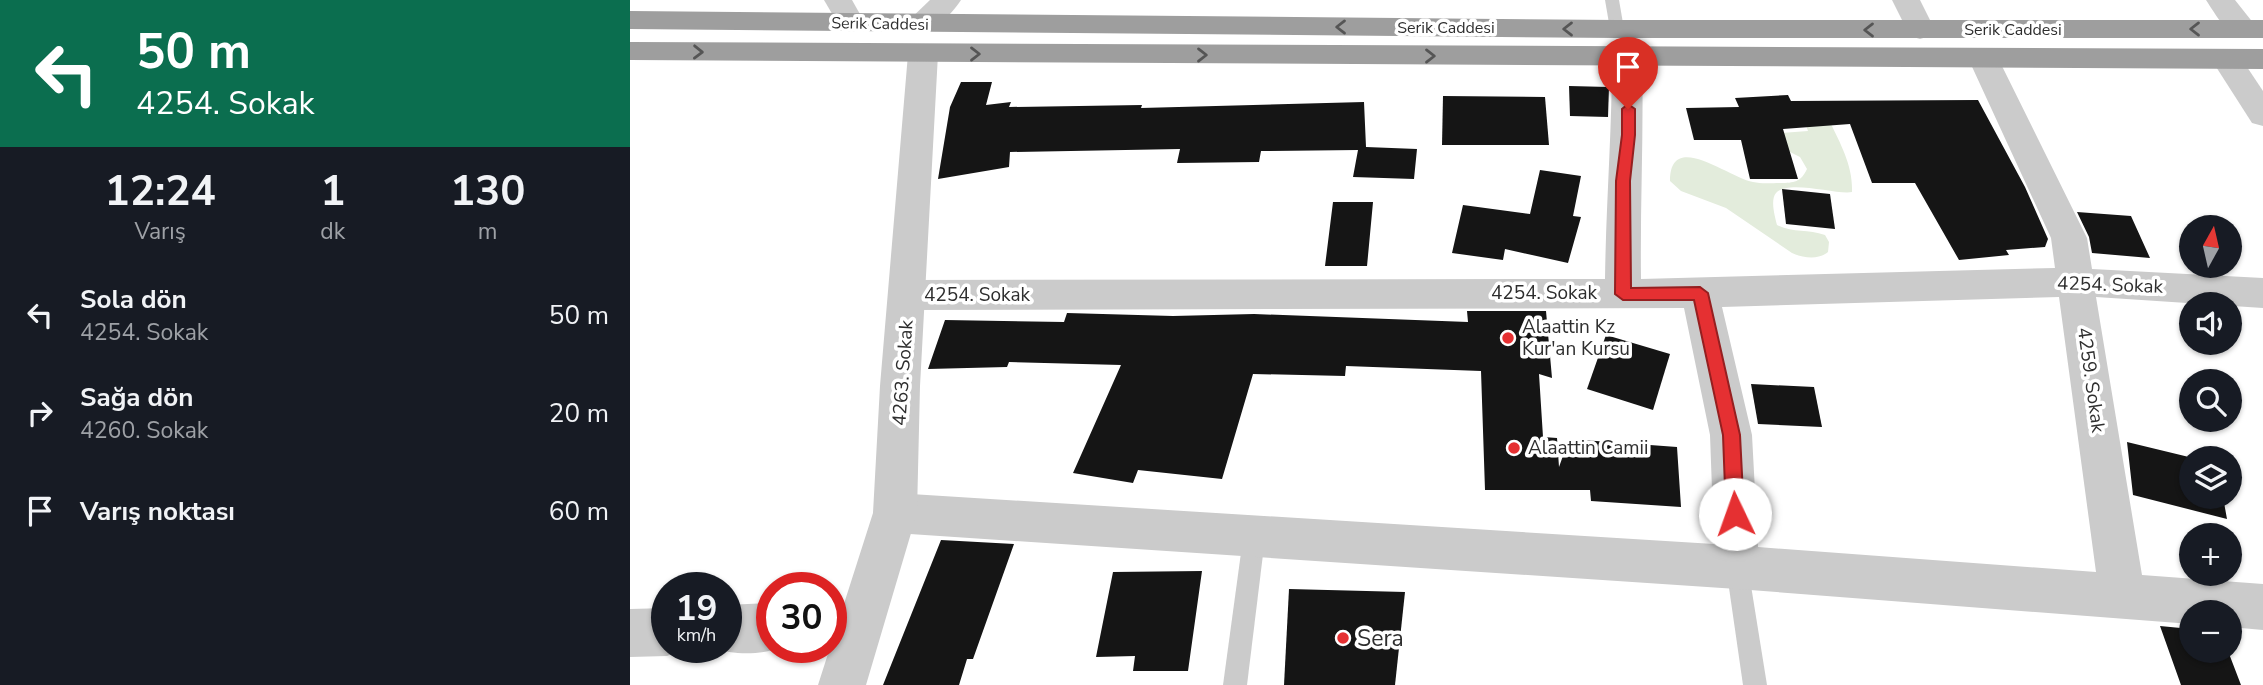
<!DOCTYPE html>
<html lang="tr">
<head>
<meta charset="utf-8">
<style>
  :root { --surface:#171b24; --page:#20242c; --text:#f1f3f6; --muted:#9ea1a6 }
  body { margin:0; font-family:"Nunito Sans",sans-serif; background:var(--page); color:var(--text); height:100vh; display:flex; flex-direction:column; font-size:26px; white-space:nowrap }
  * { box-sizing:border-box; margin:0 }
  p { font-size:23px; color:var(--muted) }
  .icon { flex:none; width:38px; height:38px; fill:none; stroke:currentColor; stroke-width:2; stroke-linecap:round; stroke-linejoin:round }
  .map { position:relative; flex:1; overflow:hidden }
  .side { display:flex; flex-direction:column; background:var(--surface); width:630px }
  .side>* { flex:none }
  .hud { background:#0b6e4f; color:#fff; overflow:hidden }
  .needle { width:46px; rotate:8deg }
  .tools { position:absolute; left:1549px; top:215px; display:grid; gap:14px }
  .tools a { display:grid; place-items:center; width:63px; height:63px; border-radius:50%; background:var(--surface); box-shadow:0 2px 5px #0004; font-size:35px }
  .speed { position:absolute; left:21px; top:572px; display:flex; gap:14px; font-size:35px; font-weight:700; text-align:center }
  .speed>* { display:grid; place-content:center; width:91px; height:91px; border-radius:50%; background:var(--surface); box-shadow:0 2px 5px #0004; line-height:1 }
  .speed small { font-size:18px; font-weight:400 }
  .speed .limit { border:10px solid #d22; background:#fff; color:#111 }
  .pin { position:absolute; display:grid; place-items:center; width:60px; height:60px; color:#fff; margin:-72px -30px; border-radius:50% 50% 50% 0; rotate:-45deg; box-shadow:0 0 7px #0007 }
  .pin .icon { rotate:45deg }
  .me { position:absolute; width:77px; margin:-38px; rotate:357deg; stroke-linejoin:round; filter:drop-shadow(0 0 5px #0008) }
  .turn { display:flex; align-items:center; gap:24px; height:147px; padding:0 21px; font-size:32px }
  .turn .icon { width:91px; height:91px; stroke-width:2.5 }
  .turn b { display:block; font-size:49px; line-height:60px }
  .eta { display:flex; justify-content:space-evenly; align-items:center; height:119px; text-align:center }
  .eta b { font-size:42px; font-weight:700; line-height:49px }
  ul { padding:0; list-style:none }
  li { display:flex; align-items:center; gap:21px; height:98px; padding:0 21px }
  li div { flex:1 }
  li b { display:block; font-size:26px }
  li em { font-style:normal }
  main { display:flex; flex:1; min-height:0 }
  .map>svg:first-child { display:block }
</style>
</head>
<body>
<main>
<section class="side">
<div class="hud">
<div class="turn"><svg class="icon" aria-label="left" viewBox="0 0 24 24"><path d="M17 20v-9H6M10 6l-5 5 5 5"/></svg><div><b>50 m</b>4254. Sokak</div></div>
</div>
<div class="eta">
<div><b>12:24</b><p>Varış</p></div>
<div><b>1</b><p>dk</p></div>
<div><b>130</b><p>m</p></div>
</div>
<ul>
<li><svg class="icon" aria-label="left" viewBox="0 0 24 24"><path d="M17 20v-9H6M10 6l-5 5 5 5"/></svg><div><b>Sola dön</b><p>4254. Sokak</p></div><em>50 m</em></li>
<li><svg class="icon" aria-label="right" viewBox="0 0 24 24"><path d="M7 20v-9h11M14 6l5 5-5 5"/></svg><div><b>Sağa dön</b><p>4260. Sokak</p></div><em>20 m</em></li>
<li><svg class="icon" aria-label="arrive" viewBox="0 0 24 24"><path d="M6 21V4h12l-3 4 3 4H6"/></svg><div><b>Varış noktası</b></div><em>60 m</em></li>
</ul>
</section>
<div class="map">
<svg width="1633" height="685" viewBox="0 0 1633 685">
  <rect width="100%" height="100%" fill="#fff"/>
  <path fill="#e3ecdc" d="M1174 120 1200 122C1211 145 1223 166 1222 192 1207 195 1158 179 1146 193 1140 200 1145 217 1147 225 1163 233 1178 229 1195 235L1199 242 1198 252C1189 260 1173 258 1162 253L1096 208 1051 191 1040 181C1040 129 1099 178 1123 182 1131 184 1142 183 1150 183 1164 183 1171 182 1177 169L1170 157 1150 147 1137 134 1178 131Z"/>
  <g fill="#151515">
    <polygon points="331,82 362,82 356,105 381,102 379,107 512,105 511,108 734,102 736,147 787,149 784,179 723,177 728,150 631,151 629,162 547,163 550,149 380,152 379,167 308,179 320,107"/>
    <polygon points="939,86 979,87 978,117 940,116"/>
    <polygon points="1158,95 1161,101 1348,100 1395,187 1418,239 1415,247 1376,250 1379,255 1329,260 1285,183 1242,183 1220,124 1153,129 1168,179 1120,179 1111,140 1064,140 1056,108 1109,107 1105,98"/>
    <polygon points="813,96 915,97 919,145 812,145"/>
    <polygon points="910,170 951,176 943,216 951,217 938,263 875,249 873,260 822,253 833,205 900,214"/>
    <polygon points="1152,189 1200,194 1205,229 1156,224"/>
    <polygon points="703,202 743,202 737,266 695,266"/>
    <polygon points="1447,212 1501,216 1520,258 1462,253 1459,237"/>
    <polygon points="837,311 916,311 922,378 909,374 913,437 927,438 929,467 939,439 1047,447 1051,507 961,501 960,490 855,490 851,371 716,366 715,376 623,374 592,479 508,470 503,483 443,473 491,365 379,362 377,367 298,369 315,320 434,322 437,313 543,316 624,314 838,322"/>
    <polygon points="976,335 1040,354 1023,410 957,389"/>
    <polygon points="1121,384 1184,387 1192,427 1128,424"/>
    <polygon points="1497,442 1563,458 1561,458 1561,497 1593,497 1597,519 1503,495"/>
    <polygon points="311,540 384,544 343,659 337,659 329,685 253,685"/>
    <polygon points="572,571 558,671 503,671 505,656 466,657 483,572"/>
    <polygon points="659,589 775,592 765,685 654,685"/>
    <polygon points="1530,626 1561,629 1561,651 1598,651 1611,685 1551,685"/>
  </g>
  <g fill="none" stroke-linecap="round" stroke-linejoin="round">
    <g fill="#cbcbcb" fill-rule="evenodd">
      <polygon points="975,0 989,0 994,29 992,32 982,32 980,29"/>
      <polygon points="624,528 632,531 635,538 617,685 593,685 613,538 616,531"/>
      <polygon points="1107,556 1115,559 1118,567 1137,685 1113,685 1096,567 1099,559"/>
    </g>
    <g fill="#cbcbcb" fill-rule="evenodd">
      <polygon points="194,0 222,0 235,23 231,29 221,32 211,29"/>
      <path d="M300 0H331C320 17 300 36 279 30L275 24Z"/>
      <polygon points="1262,0 1290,0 1305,30 1300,36 1290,39 1280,36"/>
      <path d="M1576 0H1605L1628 29 1623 35C1599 41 1588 18 1576 0Z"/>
      <path d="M997 47 1008 50 1012 57C1014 131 1010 204 1011 279L1425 268 1421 238 1338 58 1342 51 1353 48 1364 51 1368 58 1457 238 1462 269 1633 278V308L1466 297 1512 575 1633 584V630L1600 627V612H1561V624L1107 589 265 533 250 527 243 513 250 499 265 493 1084 544 1080 435 1054 308 278 310 265 305 259 295 265 285 278 280 975 279C976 204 982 131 982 57L986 50ZM1429 297 1466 572 1128 547 1122 435 1092 307Z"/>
      <polygon points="1596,49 1607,52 1633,91 1633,126 1622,123 1581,59 1585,52"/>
      <path d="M142 603V648H149C131 655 102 655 84 648H96V605Z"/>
      <polygon points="37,608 37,648 54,649 37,656 0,657 0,609"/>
    </g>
    <polygon fill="#cbcbcb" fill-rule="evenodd" points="293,45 304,47 308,54 290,386 287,513 236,685 188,685 243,513 250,386 278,54 282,47"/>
    <g fill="#9e9e9e" fill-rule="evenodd">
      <polygon points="0,11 987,20 1633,20 1633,38 987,38 0,29"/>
      <polygon points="0,42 1633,49 1633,69 0,60"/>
    </g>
  </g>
  <defs><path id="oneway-chevron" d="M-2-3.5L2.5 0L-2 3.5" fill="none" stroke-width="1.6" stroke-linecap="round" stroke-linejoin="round" transform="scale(1.75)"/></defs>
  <g stroke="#555">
    <use href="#oneway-chevron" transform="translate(711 27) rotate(-180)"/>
    <use href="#oneway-chevron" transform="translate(938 29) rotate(-180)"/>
    <use href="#oneway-chevron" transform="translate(1565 29) rotate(180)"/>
    <use href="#oneway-chevron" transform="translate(1239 30) rotate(-180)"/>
    <use href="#oneway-chevron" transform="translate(68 52) rotate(1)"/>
    <use href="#oneway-chevron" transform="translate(345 54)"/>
    <use href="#oneway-chevron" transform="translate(572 55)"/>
    <use href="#oneway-chevron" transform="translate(800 56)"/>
  </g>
  <polygon fill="#e53032" stroke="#951f20" stroke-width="2" points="998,104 1005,109 1005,135 1000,181 1001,288 1070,287 1078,293 1110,435 1114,514 1111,520 1105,523 1098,520 1096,514 1093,435 1064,300 993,300 985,294 986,181 992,135 992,109"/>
  <g fill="#e53032" stroke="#fff" stroke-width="2.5">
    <circle cx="878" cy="338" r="7"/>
    <circle cx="884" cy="448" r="7"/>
    <circle cx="713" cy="638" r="7"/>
  </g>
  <g text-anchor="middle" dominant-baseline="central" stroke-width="7" stroke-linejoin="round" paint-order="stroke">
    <g font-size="16" fill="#2e2e2e" stroke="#fff">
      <text transform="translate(250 24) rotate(1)">Serik Caddesi</text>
      <text x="816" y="28">Serik Caddesi</text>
      <text x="1383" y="30">Serik Caddesi</text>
    </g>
    <g font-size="19" fill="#2e2e2e" stroke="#fff">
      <text transform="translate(1480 285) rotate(2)">4254. Sokak</text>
      <text x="914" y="293">4254. Sokak</text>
      <text x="347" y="295">4254. Sokak</text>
      <text transform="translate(273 373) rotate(-86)">4263. Sokak</text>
      <text transform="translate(1461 380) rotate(82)">4259. Sokak</text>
    </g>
    <g font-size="19" fill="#2e2e2e" stroke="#fff" text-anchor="start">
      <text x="892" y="327">Alaattin Kz<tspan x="892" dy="22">Kur'an Kursu</tspan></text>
      <text x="898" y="448">Alaattin Camii</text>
    </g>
    <g font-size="23" fill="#2e2e2e" stroke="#fff" text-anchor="start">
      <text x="727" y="638">Sera</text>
    </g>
  </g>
</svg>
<div class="tools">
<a><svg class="needle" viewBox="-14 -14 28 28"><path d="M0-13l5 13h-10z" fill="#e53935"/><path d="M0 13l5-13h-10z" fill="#9ea1a6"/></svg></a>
<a><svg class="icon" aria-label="sound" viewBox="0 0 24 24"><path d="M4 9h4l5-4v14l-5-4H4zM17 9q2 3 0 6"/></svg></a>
<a><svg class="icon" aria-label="search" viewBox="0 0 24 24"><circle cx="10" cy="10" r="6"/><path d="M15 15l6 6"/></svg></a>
<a><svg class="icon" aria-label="layers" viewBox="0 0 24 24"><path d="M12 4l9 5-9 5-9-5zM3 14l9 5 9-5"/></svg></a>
<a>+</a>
<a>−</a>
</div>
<div class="speed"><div>19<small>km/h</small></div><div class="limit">30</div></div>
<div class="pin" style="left:998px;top:109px;background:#d93025"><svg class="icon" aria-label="arrive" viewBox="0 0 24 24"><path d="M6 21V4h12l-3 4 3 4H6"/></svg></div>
<svg class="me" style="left:1105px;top:514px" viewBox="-20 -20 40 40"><circle r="19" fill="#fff"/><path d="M0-13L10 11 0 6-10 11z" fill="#e53032"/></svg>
</div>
</main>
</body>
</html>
